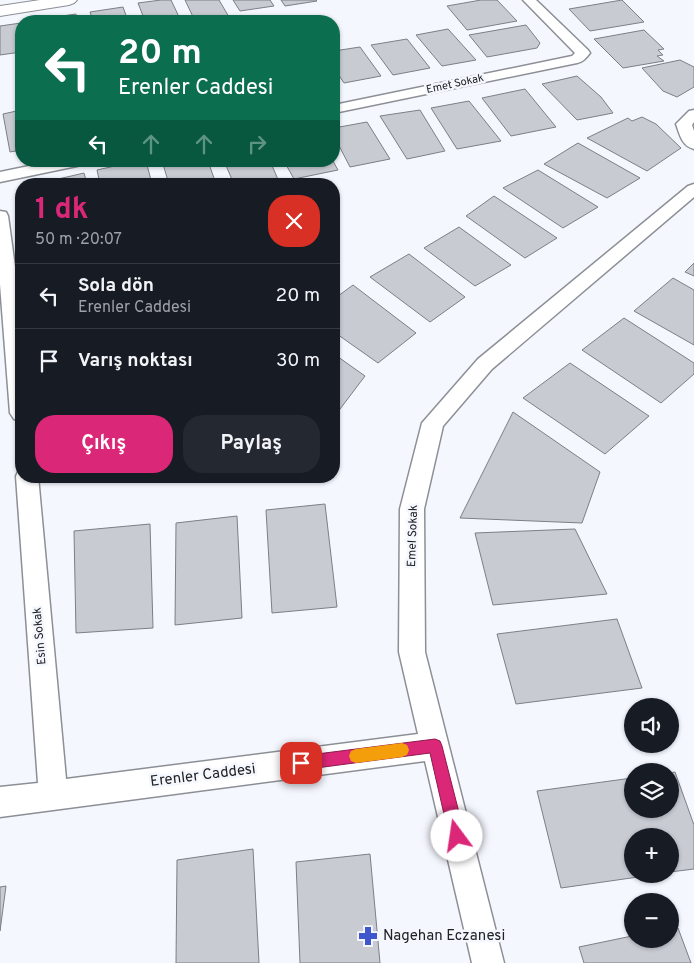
<!DOCTYPE html>
<html lang="tr">
<head>
<meta charset="utf-8">
<style>
  :root { --surface:#171b24; --page:#242831; --text:#f1f3f6; --muted:#9ea1a6; --line:#363941; --accent:#db2777 }
  body { margin:0; font-family:Overpass,sans-serif; background:var(--page); color:var(--text); height:100vh; display:flex; flex-direction:column; font-size:19px; white-space:nowrap }
  * { box-sizing:border-box; margin:0 }
  p { font-size:16px; color:var(--muted) }
  .icon { flex:none; width:28px; height:28px; fill:none; stroke:currentColor; stroke-width:2; stroke-linecap:round; stroke-linejoin:round }
  .map { position:relative; flex:1; overflow:hidden }
  .side { position:absolute; left:15px; top:178px; width:325px; height:305px; display:flex; flex-direction:column; background:var(--surface); border-radius:20px; box-shadow:0 1px 4px #0004 }
  .side>* { flex:none }
  .hud { position:absolute; left:15px; top:15px; width:325px; height:152px; border-radius:20px; box-shadow:0 1px 4px #0004; background:#0b6e4f; color:#fff; overflow:hidden }
  .fabs { position:absolute; left:624px; top:698px; display:grid; gap:10px }
  .fabs a { display:grid; place-items:center; width:55px; height:55px; border-radius:50%; background:var(--surface); box-shadow:0 1px 4px #0004; font-size:25px }
  .pin { position:absolute; display:grid; place-items:center; width:42px; height:42px; color:#fff; margin:-21px; border-radius:10px; box-shadow:0 2px 8px #0006 }
  .me { position:absolute; width:55px; margin:-28px; rotate:346deg; stroke-linejoin:round; filter:drop-shadow(0 0 4px #0008) }
  .turn { display:flex; align-items:center; gap:18px; height:105px; padding:0 20px; font-size:22px }
  .turn .icon { width:65px; height:65px; stroke-width:2.5 }
  .turn b { display:block; font-size:35px; line-height:42px }
  .lanes { display:flex; align-items:center; height:48px; padding:0 20px; background:#0003; justify-content:center; gap:25px; direction:ltr }
  .lanes .off { opacity:.35 }
  .round { display:grid; place-items:center; flex:none; width:52px; height:52px; border-radius:20px; background:var(--page) }
  .head { display:flex; align-items:center; justify-content:space-between; height:85px; padding:0 20px }
  h1 { font-size:30px; font-weight:700; line-height:38px; color:var(--accent) }
  .action { display:flex; gap:10px; margin-top:auto; padding:10px 20px }
  .action a { flex:1; height:58px; border-radius:20px; background:var(--accent); color:#fff; font-size:20px; font-weight:700; line-height:58px; text-align:center }
  .action a+a { background:var(--page); color:var(--text) }
  ul { padding:0; list-style:none }
  li { display:flex; align-items:center; gap:15px; height:65px; padding:0 20px; border-top:1px solid var(--line) }
  li div { flex:1 }
  li b { display:block; font-size:19px }
  li em { font-style:normal }
  .map>svg:first-child { display:block }
</style>
</head>
<body>
<div class="map">
<svg width="694" height="963" viewBox="0 0 694 963">
  <rect width="100%" height="100%" fill="#f4f7fe"/>
  <g fill="#c9cbd3" stroke="#7c7f86">
    <polygon points="161,0 171,0 181,21 145,21 138,3"/>
    <polygon points="185,0 219,0 229,17 195,21"/>
    <polygon points="233,0 270,0 274,6 240,11"/>
    <polygon points="281,0 316,0 317,1 285,6"/>
    <polygon points="481,0 497,0 517,21 467,30 447,6"/>
    <polygon points="622,0 644,22 590,31 569,9"/>
    <polygon points="123,7 128,21 93,21 90,12"/>
    <polygon points="76,14 78,21 42,21 42,19"/>
    <polygon points="21,23 21,52 0,55 0,26"/>
    <polygon points="526,25 540,43 537,48 487,57 469,35"/>
    <polygon points="448,29 476,60 442,66 416,35"/>
    <polygon points="644,30 664,49 658,50 663,55 657,56 664,61 623,68 594,39"/>
    <polygon points="407,39 430,68 393,75 371,45"/>
    <polygon points="360,47 381,76 344,83 334,68 334,51"/>
    <polygon points="680,60 694,67 694,87 677,97 663,91 642,68"/>
    <polygon points="577,76 601,97 613,113 577,120 542,84"/>
    <polygon points="525,89 556,127 511,136 482,98"/>
    <polygon points="469,101 501,141 457,149 431,108"/>
    <polygon points="21,110 21,150 10,152 3,114"/>
    <polygon points="420,110 445,151 407,159 380,116"/>
    <polygon points="642,117 656,124 681,148 647,171 587,138 628,118 632,121"/>
    <polygon points="367,122 390,159 350,167 334,136 334,128"/>
    <polygon points="578,143 640,178 607,198 544,164"/>
    <polygon points="137,161 146,161 152,184 100,184 97,170"/>
    <polygon points="162,161 208,161 216,184 169,184"/>
    <polygon points="224,161 270,161 280,184 234,184"/>
    <polygon points="284,161 333,161 338,170 294,179"/>
    <polygon points="538,170 598,207 563,228 503,188"/>
    <polygon points="84,173 87,184 42,184 41,183"/>
    <polygon points="494,196 557,238 525,258 466,216"/>
    <polygon points="459,227 511,265 475,286 424,248"/>
    <polygon points="409,254 465,297 430,322 370,277"/>
    <polygon points="694,263 694,276 685,272"/>
    <polygon points="673,278 694,290 694,345 634,311"/>
    <polygon points="353,285 416,333 378,363 334,332 334,299"/>
    <polygon points="624,318 694,363 694,374 661,403 582,350"/>
    <polygon points="334,354 365,376 334,417"/>
    <polygon points="570,363 649,416 605,454 523,398"/>
    <polygon points="513,412 600,472 582,523 460,518"/>
    <polygon points="325,504 337,607 272,613 266,510"/>
    <polygon points="237,516 242,618 175,625 176,523"/>
    <polygon points="150,524 153,628 76,633 74,531"/>
    <polygon points="575,529 607,594 493,605 475,533"/>
    <polygon points="617,619 642,688 516,704 497,634"/>
    <polygon points="675,772 694,825 694,869 670,872 670,836 632,836 632,874 659,874 561,888 537,791 632,778 632,809 670,809 670,773"/>
    <polygon points="253,849 259,963 176,963 177,860"/>
    <polygon points="370,854 380,963 300,963 296,862"/>
    <polygon points="6,886 0,931 0,887"/>
    <polygon points="678,928 691,963 584,963 579,947 632,936 632,939 670,939 670,929"/>
  </g>
  <g fill="none" stroke-linecap="round" stroke-linejoin="round">
    <g stroke="#8c8f95" stroke-width="3">
      <g id="street">
        <path d="M523 0H536L588 50 590 53C586 58 583 62 577 63L334 113V105L572 56 575 53Z"/>
        <path d="M694 110V122L692 125 694 131V149C682 146 680 135 676 124L689 111Z"/>
        <polygon points="53,161 85,161 83,164 77,166 0,182 0,172"/>
        <polygon points="694,184 694,197 492,369 443,426 424,509 425,652 504,963 472,963 425,761 0,817 0,787 38,783 16,476 19,470 21,469 21,476 38,476 66,779 418,734 399,652 400,509 422,423 478,359 688,186"/>
        <polygon points="0,211 6,212 8,216 21,310 21,421 14,419 10,413 0,284"/>
      </g>
    </g>
    <g stroke="#8c8f95" stroke-width="2">
      <polygon id="secondary" points="40,0 77,0 74,3 69,5 0,16 0,6"/>
    </g>
    <use href="#street" fill="#fff" fill-rule="evenodd"/>
    <use href="#secondary" fill="#fff" fill-rule="evenodd"/>
  </g>
  <polygon fill="#db2777" stroke="#8e194d" points="435,739 440,741 442,746 465,836 462,842 457,844 452,842 449,836 430,753 301,770 296,768 294,763 296,758 301,756"/>
  <polygon fill="#f59e0b" points="402,743 407,745 409,750 407,755 402,757 356,763 351,761 349,756 351,751 356,749"/>
  <defs>
    <g id="pharmacy-bare" transform="scale(1.5)"><path d="M-2-6h4v4h4v4h-4v4h-4v-4h-4v-4h4Z" fill="#3e58cb" stroke="#f4f7fe" stroke-width="2.5" paint-order="stroke"/></g>
  </defs>
  <g fill-rule="evenodd">
    <use href="#pharmacy-bare" x="368" y="936"/>
  </g>
  <g text-anchor="middle" dominant-baseline="central" stroke-width="5" stroke-linejoin="round" paint-order="stroke">
    <g font-size="11" fill="#202123" stroke="#f4f7fe">
      <text transform="translate(455 84) rotate(-12)">Emet Sokak</text>
    </g>
    <g font-size="12" fill="#202123" stroke="#f4f7fe">
      <text transform="translate(413 536) rotate(-88)">Emel Sokak</text>
      <text transform="translate(40 636) rotate(-95)">Esin Sokak</text>
    </g>
    <g font-size="15" fill="#202123" stroke="#f4f7fe">
      <text transform="translate(203 776) rotate(-7)">Erenler Caddesi</text>
    </g>
    <g font-size="15" fill="#202123" stroke="#f4f7fe" text-anchor="start">
      <text x="383" y="936">Nagehan Eczanesi</text>
    </g>
  </g>
</svg>
<div class="fabs">
<a><svg class="icon" aria-label="sound" viewBox="0 0 24 24"><path d="M4 9h4l5-4v14l-5-4H4zM17 9q2 3 0 6"/></svg></a>
<a><svg class="icon" aria-label="layers" viewBox="0 0 24 24"><path d="M12 4l9 5-9 5-9-5zM3 14l9 5 9-5"/></svg></a>
<a>+</a>
<a>−</a>
</div>
<div class="pin" style="left:301px;top:763px;background:#d93025"><svg class="icon" aria-label="arrive" viewBox="0 0 24 24"><path d="M6 21V4h12l-3 4 3 4H6"/></svg></div>
<svg class="me" style="left:457px;top:836px" viewBox="-20 -20 40 40"><circle r="19" fill="#fff"/><path d="M0-13L10 11 0 6-10 11z" fill="#db2777"/></svg>
<div class="hud">
<div class="turn"><svg class="icon" aria-label="left" viewBox="0 0 24 24"><path d="M17 20v-9H6M10 6l-5 5 5 5"/></svg><div><b>20 m</b>Erenler Caddesi</div></div>
<div class="lanes"><svg class="icon" aria-label="left" viewBox="0 0 24 24"><path d="M17 20v-9H6M10 6l-5 5 5 5"/></svg><svg class="icon off" aria-label="ahead" viewBox="0 0 24 24"><path d="M12 20V5M6 11l6-6 6 6"/></svg><svg class="icon off" aria-label="ahead" viewBox="0 0 24 24"><path d="M12 20V5M6 11l6-6 6 6"/></svg><svg class="icon off" aria-label="right" viewBox="0 0 24 24"><path d="M7 20v-9h11M14 6l5 5-5 5"/></svg></div>
</div>
<section class="side">
<div class="head"><div><h1>1 dk</h1><p>50 m · 20:07</p></div><a class="round" style="background:#d93025;color:#fff"><svg class="icon" aria-label="close" viewBox="0 0 24 24"><path d="M6 6l12 12M18 6L6 18"/></svg></a></div>
<ul>
<li><svg class="icon" aria-label="left" viewBox="0 0 24 24"><path d="M17 20v-9H6M10 6l-5 5 5 5"/></svg><div><b>Sola dön</b><p>Erenler Caddesi</p></div><em>20 m</em></li>
<li><svg class="icon" aria-label="arrive" viewBox="0 0 24 24"><path d="M6 21V4h12l-3 4 3 4H6"/></svg><div><b>Varış noktası</b></div><em>30 m</em></li>
</ul>
<div class="action"><a>Çıkış</a><a>Paylaş</a></div>
</section>
</div>
</body>
</html>
